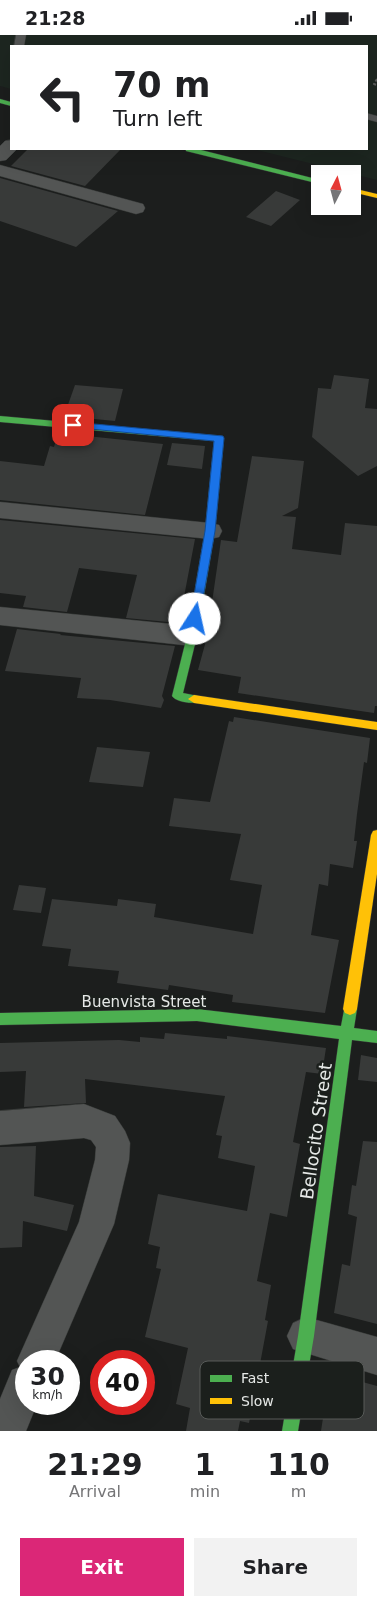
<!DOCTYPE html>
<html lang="en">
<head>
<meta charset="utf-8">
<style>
  :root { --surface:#fff; --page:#f2f2f2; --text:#202124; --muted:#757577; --accent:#db2777 }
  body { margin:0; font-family:"DejaVu Sans",sans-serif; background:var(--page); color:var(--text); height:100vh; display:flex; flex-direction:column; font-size:19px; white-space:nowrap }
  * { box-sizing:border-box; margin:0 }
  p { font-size:16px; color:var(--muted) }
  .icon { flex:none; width:28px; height:28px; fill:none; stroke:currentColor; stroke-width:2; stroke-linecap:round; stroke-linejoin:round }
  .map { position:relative; height:1396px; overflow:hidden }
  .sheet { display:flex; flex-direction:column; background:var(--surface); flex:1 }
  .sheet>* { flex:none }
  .top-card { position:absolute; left:10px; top:10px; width:358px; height:105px; border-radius:0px; box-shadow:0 5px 20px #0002; background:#fff; color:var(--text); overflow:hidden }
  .needle { width:32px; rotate:6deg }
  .tools { position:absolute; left:311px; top:130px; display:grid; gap:10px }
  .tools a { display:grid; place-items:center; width:50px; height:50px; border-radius:0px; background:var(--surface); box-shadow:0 5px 20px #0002; font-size:25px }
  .speed { position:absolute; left:15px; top:1315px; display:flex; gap:10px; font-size:25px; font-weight:700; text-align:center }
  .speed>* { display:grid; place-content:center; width:65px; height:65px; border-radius:50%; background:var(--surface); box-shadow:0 5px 20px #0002; line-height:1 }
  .speed small { font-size:12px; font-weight:400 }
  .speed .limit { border:8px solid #d22; background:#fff; color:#111 }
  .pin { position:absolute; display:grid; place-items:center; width:42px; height:42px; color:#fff; margin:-21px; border-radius:10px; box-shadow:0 2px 8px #0006 }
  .me { position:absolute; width:55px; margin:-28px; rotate:10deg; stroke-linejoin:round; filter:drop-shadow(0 0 4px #0008) }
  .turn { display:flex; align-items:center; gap:18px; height:105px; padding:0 20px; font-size:22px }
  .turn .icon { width:65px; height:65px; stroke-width:2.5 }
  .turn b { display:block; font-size:35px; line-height:42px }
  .eta { display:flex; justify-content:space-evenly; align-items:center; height:85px; text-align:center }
  .eta b { font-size:30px; font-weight:700; line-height:35px }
  .button { display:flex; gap:10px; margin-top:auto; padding:10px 20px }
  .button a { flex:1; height:58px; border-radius:0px; background:var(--accent); color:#fff; font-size:20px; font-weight:700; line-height:58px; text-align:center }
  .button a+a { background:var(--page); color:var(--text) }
  .status { display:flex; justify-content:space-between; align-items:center; height:35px; padding:0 25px; background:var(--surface); direction:ltr }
  .status svg { height:14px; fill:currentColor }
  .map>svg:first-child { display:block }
</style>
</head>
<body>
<div class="status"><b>21:28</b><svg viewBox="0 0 49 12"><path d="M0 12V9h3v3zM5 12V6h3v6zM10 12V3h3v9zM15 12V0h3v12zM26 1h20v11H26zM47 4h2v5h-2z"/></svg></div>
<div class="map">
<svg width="377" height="1396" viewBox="0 0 377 1396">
  <rect width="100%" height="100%" fill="#1c1e1d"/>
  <polygon fill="#1d2620" points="0,0 377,0 377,145 253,114 366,114 366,11 11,11 11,54 0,51"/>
  <g fill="#383a39">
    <polygon points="28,114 121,114 85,151 11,131"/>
    <polygon points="0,143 118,176 76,212 0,186"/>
    <polygon points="276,156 300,165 271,191 246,182"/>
    <polygon points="334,340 369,344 365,373 377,374 377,431 358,441 312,402 318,353 331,354"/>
    <polygon points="75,350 123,354 115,386 64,381"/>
    <polygon points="58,398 163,409 145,480 0,465 0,426 44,431 50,411 54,412"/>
    <polygon points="172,408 205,411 202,434 167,430"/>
    <polygon points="252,421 304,426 298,473 282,481 296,482 292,514 341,520 345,488 377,491 377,671 375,671 374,678 238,658 241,642 198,635 207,602 221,505 237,507"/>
    <polygon points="0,485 195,504 179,588 126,583 137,540 79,533 67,577 23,572 26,561 0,558"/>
    <polygon points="17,594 61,599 60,600 175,611 162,661 164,665 161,673 110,665 77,663 81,643 5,636"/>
    <polygon points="234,682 370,703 367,728 364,727 357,779 354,806 357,806 353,833 330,829 328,851 319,849 311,900 339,905 325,978 232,967 233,960 169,950 168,955 117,948 119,936 68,931 71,914 42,911 52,864 117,871 118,864 156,869 154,882 253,899 262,850 230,845 241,799 169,791 174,763 210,767 229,686 233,687"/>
    <polygon points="97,712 150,717 143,752 89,747"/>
    <polygon points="19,850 46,853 41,878 13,875"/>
    <polygon points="165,998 227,1004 227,1001 326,1013 322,1039 306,1037 293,1107 300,1109 287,1182 270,1178 257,1246 271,1250 265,1285 268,1286 249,1388 240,1386 238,1396 186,1396 190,1373 176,1369 188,1313 145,1302 161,1234 156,1233 160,1212 148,1209 158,1159 247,1176 255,1131 218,1123 222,1101 216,1100 225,1061 85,1044 86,1068 24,1072 26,1036 0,1037 0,1008 119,1005 140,1007 140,1002 164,1004"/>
    <polygon points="361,1020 377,1023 377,1047 358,1045"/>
    <polygon points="363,1106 377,1107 377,1289 334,1278 342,1229 350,1231 357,1182 348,1179 352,1150 356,1151"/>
    <polygon points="36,1111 34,1161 74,1170 67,1196 23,1186 22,1212 0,1213 0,1112"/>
    <polygon points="330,1338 377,1351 377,1396 321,1396"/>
  </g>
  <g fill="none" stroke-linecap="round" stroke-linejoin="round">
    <g stroke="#363937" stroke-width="1">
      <g id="lane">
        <polygon points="16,0 26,0 24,11 14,11"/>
        <polygon points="366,78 377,81 377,87 366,84"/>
      </g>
    </g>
    <g stroke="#363937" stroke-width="1">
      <g id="street">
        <polygon points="11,105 11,114 17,114 6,125 0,126 0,111 5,106"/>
        <polygon points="0,130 143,169 145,173 143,177 136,179 0,141"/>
        <polygon points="0,467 210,488 219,490 222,496 219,502 210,504 0,483"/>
        <polygon points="0,572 192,591 201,594 205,601 201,608 192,611 0,590"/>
        <polygon points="84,1069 115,1081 125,1096 130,1108 129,1125 114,1189 55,1326 26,1326 26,1369 37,1369 26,1396 0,1396 0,1364 12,1335 20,1332 17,1326 79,1187 95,1125 96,1112 91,1105 84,1103 0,1110 0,1076"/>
        <polygon points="306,1282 377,1302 377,1340 293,1314 287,1301 293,1288"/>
      </g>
    </g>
    <g stroke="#363937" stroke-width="1">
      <g id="fast">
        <polygon points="0,64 11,67 11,71 0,68"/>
        <polygon points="186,114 197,114 320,145 320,149 186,116"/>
        <path d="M0 381 222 401 224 403 215 496 197 601 183 658 198 661 200 664 198 667C191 669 176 667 172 661L187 601 205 496 214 406 0 387Z"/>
        <polygon points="350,968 355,970 357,974 354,993 377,996 377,1008 352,1005 314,1301 298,1396 282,1396 298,1301 339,1004 197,986 0,990 0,978 197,974 341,991 345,970"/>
      </g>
    </g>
    <g stroke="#363937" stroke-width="1">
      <g id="slow">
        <polygon points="352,153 377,159 377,163 352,157"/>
        <polygon points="194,660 377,687 377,695 194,668 188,664"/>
        <polygon points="377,795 377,839 357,974 355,978 350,980 345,978 343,974 371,800 373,796"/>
      </g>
    </g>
    <polyline stroke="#5b5c5b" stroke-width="2" stroke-dasharray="3 2" stroke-linecap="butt" points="377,44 374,49 377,50"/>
    <use href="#lane" fill="#535554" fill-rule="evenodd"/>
    <use href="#street" fill="#535554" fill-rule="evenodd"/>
    <use href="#fast" fill="#4caf50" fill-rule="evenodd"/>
    <use href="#slow" fill="#ffc107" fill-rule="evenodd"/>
  </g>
  <polygon fill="#1a73e8" stroke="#114b97" points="73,387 223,401 224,403 215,496 199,586 195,587 190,584 205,496 214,406 70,392 70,388"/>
  <g text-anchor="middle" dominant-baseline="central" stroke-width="5" stroke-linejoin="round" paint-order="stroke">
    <g font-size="15" fill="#e5e8e6" stroke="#1b1f1c">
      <text x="144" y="967">Buenvista Street</text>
    </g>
    <g font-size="18" fill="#e5e8e6" stroke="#1b1f1c">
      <text transform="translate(316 1096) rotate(-82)">Bellocito Street</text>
    </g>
  </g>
  <rect x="200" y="1326" width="164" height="58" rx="8" fill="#1b1f1c" stroke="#585b59" stroke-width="1"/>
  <rect x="210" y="1340" width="22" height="7" fill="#4caf50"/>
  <rect x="210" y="1363" width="22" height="6" fill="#ffc107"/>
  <g font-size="14" fill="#e5e8e6">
    <text x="241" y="1348">Fast</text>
    <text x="241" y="1371">Slow</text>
  </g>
</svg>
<div class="tools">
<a><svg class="needle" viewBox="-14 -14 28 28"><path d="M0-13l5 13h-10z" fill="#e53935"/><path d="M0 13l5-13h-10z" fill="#757577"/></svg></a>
</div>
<div class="speed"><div>30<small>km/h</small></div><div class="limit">40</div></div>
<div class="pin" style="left:73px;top:390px;background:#d93025"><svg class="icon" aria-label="arrive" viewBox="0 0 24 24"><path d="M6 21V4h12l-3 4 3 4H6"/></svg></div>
<svg class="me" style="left:195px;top:584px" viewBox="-20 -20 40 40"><circle r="19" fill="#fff"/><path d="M0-13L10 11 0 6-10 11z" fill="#1a73e8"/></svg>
<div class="top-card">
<div class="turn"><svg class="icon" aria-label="left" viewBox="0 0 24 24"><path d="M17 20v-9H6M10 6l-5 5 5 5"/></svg><div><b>70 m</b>Turn left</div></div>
</div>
</div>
<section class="sheet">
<div class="eta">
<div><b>21:29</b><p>Arrival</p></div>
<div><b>1</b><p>min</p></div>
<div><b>110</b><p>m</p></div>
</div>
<div class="button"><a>Exit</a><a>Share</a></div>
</section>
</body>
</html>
